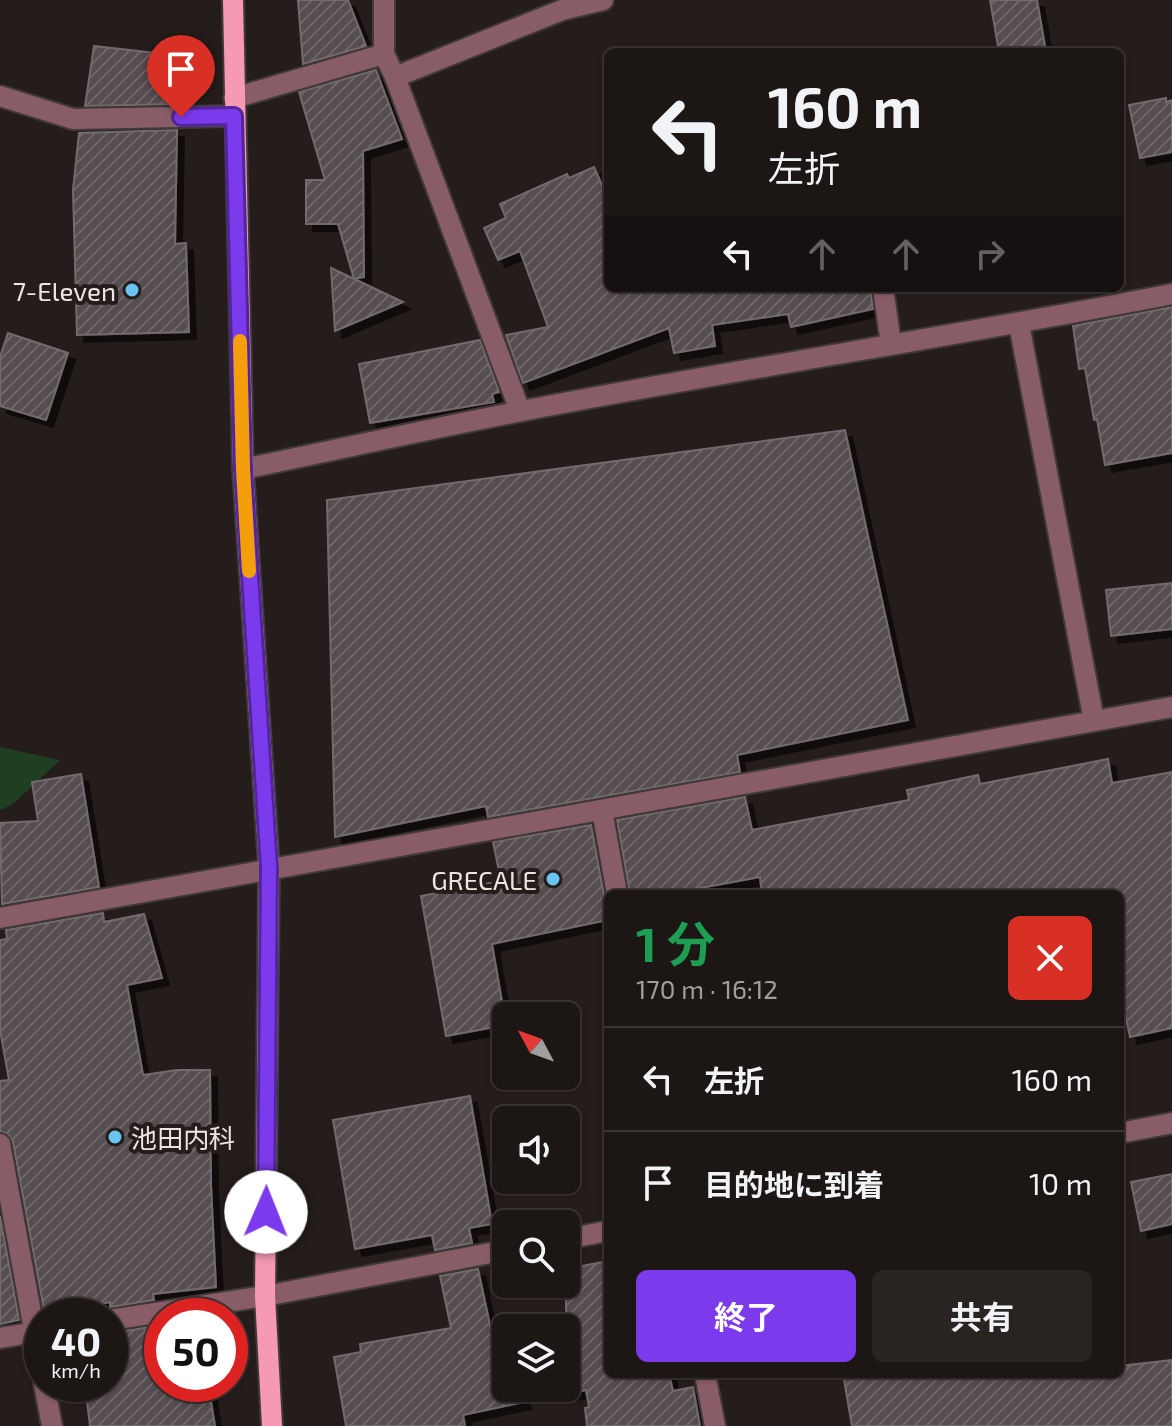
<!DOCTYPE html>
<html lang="ja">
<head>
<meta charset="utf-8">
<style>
  :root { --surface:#1c1614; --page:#292322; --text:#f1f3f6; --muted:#a09fa0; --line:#3a3534; --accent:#7c3aed }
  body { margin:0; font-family:"Exo 2","Noto Sans JP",sans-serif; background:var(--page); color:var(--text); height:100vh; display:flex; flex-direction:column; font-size:30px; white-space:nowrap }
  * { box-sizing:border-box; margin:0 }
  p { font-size:26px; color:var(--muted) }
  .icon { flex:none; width:44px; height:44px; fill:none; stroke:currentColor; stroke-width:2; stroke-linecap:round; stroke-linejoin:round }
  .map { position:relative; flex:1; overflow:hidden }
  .details { position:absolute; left:604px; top:890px; width:520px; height:488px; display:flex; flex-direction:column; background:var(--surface); border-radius:12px; box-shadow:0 2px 6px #0004,0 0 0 2px var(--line) }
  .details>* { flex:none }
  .hud { position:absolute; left:604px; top:48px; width:520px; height:244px; border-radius:12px; box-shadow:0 2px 6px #0004,0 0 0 2px var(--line); background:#1c1614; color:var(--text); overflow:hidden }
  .needle { width:52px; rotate:311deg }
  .fabs { position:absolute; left:492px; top:1002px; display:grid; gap:16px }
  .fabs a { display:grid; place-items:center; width:88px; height:88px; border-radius:12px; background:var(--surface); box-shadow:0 2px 6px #0004,0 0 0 2px var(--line); font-size:40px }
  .speed { position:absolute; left:24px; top:1298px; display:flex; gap:16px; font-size:40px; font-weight:700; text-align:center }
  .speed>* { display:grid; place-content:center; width:104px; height:104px; border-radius:50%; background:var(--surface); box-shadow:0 2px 6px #0004,0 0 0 2px var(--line); line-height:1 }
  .speed small { font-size:20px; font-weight:400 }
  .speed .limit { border:12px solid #d22; background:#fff; color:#111 }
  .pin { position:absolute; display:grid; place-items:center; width:68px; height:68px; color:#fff; margin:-82px -34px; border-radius:50% 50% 50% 0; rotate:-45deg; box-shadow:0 0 8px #0007 }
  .pin .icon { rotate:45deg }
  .me { position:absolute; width:88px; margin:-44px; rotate:1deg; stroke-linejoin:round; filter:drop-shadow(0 0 6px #0008) }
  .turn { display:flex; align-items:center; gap:28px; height:168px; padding:0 32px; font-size:36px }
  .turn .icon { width:104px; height:104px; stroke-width:2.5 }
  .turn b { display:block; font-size:56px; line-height:68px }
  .lanes { display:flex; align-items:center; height:76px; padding:0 32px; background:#0003; justify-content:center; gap:40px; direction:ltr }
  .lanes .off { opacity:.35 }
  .round { display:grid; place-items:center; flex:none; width:84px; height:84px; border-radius:12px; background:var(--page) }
  .summary { display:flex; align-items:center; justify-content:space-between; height:136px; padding:0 32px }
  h1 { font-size:48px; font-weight:700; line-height:60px; color:#1e9e55 }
  .button { display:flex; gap:16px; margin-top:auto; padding:16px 32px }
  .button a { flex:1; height:92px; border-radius:12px; background:var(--accent); color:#fff; font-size:32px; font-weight:700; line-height:92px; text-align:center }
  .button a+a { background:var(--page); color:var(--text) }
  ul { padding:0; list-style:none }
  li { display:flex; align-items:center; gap:24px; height:104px; padding:0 32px; border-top:2px solid var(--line) }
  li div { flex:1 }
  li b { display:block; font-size:30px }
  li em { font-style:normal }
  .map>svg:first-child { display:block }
</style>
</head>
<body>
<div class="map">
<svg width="1172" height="1426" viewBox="0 0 1172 1426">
  <defs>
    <pattern id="building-hatch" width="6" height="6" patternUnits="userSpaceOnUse" patternTransform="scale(2)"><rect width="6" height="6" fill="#564d51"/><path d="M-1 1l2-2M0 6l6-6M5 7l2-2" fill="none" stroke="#6e676a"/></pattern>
    <filter id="shadow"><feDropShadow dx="7" dy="7" stdDeviation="0" flood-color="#0009"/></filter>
  </defs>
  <rect width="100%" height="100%" fill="#251d1b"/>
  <polygon fill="#203e22" points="0,747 60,760 12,805 0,810"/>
  <g fill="url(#building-hatch)" stroke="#736a6e" stroke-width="2" filter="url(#shadow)">
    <polygon points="298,0 348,0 366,46 303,64"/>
    <polygon points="990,0 1037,0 1046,52 999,52"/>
    <polygon points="94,46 182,56 178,104 85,106"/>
    <polygon points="376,70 402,139 363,151 364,277 354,279 338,224 306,224 306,180 325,180 299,92"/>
    <polygon points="1166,98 1166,102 1172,100 1172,152 1140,158 1129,105"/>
    <polygon points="177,130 175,244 186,243 189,332 77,335 73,190 79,133"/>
    <polygon points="594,167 608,199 608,288 870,288 873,309 791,327 788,314 712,325 715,346 674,353 669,328 523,383 506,335 548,327 520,251 498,260 484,228 506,218 500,204 567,174 569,178"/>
    <polygon points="331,268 403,302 335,331"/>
    <polygon points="1172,307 1172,453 1105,465 1097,419 1094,420 1085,368 1079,369 1073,326"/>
    <polygon points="8,333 68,353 46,420 0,406 0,357"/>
    <polygon points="480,340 499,392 492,394 494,402 370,423 359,364"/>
    <polygon points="845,430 908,720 737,755 740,772 488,817 486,806 335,837 327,500"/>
    <polygon points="1172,583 1172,629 1111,636 1106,590"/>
    <polygon points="1108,759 1112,783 1172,772 1172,1028 1130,1037 1120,989 1120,894 762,894 760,877 668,894 630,894 617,820 745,797 752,830 909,800 907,790 978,775 980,784"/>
    <polygon points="81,774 99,887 2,904 0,823 38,821 32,782"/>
    <polygon points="591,825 604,896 608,903 608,920 492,944 506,1025 446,1036 421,896 501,881 493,842"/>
    <polygon points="103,913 104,922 144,914 162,978 127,985 143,1075 177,1070 210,1070 211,1186 216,1287 153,1294 154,1300 110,1307 110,1302 45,1315 13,1142 9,1135 0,1131 0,1081 9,1080 0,1030 0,940 7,939 6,930"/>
    <polygon points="470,1096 492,1224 469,1228 472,1243 435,1250 432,1235 355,1249 333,1120"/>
    <polygon points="1172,1174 1172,1224 1141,1231 1131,1182"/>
    <polygon points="0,1216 19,1320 0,1324"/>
    <polygon points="608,1261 608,1374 669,1374 673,1391 693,1387 700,1426 587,1426 585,1408 589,1407 586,1390 566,1394 566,1328 569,1327 566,1310 566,1269"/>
    <polygon points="478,1269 498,1363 506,1362 506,1388 521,1388 524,1402 463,1415 465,1426 346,1426 334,1357 361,1352 360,1344 451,1328 440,1276"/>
    <polygon points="158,1326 162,1351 162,1384 208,1384 215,1426 90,1426 85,1384 110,1384 110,1333"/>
    <polygon points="1172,1360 1172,1426 852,1426 843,1374 1120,1374 1120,1366"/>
  </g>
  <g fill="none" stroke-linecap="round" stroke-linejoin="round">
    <g stroke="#413937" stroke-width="24">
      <g id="minor">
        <polyline points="384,54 384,0"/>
        <polyline points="395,77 520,411"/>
        <polyline points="0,96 73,119 234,116"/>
        <polyline points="234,98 384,54 395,77 562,10 603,0"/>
        <polyline points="883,288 891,344"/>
        <polyline points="1019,324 1094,721"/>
        <path d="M243 469C336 450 428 429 522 411 738 369 956 336 1172 294"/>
        <polyline points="602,810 617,894"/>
        <polyline points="0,918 1172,707"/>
        <polyline points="1120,1133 1172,1123"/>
        <polyline points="0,1144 42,1373"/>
        <polyline points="566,1239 608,1231"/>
        <polyline points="110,1320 265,1296 506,1250"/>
        <polyline points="0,1338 42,1331"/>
        <polyline points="705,1374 715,1426"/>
        <polyline points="44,1384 52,1426"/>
      </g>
    </g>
    <g stroke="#413937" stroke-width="24">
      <polyline id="major" points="233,0 243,469 269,867 265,1296 272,1426"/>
    </g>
    <use href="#minor" stroke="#895d68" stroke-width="20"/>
    <use href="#major" stroke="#f59ab2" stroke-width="20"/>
  </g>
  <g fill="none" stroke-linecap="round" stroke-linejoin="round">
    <g stroke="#51269a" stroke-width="20">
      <polyline id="route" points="181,117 234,116 243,469 269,867 266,1212"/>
    </g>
    <use href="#route" stroke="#7c3aed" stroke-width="14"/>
    <polyline stroke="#f59e0b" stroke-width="14" points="240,341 243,469 249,571"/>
  </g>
  <g fill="#68c4f0" stroke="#251d1b" stroke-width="3">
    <circle cx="132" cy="290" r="8"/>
    <circle cx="553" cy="879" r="8"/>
    <circle cx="115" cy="1137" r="8"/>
  </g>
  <g text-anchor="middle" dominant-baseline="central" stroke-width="8" stroke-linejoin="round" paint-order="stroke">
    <g font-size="26" fill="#ebe6e4" stroke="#251d1b" text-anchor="end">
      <text x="116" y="290">7-Eleven</text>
      <text x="537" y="879">GRECALE</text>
      <text x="131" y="1137" text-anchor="start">池田内科</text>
    </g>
  </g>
</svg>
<div class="fabs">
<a><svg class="needle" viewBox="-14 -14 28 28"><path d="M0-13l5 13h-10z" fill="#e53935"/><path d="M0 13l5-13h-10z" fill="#a09fa0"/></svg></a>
<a><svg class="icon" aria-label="sound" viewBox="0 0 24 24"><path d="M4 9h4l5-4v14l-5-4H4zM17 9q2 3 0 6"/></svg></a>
<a><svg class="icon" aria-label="search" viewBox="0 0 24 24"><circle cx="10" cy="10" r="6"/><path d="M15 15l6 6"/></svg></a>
<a><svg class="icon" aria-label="layers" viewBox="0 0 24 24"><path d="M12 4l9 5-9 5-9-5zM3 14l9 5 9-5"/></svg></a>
</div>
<div class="speed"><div>40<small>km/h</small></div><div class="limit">50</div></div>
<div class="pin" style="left:181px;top:117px;background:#d93025"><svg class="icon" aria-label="arrive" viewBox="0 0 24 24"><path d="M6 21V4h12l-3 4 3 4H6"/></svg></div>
<svg class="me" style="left:266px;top:1212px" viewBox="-20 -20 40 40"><circle r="19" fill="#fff"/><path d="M0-13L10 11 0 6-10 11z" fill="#7c3aed"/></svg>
<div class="hud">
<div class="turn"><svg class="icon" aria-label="left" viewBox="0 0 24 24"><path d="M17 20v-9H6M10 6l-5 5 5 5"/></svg><div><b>160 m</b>左折</div></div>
<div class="lanes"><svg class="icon" aria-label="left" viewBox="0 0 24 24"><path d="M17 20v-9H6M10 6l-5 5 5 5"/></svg><svg class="icon off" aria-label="ahead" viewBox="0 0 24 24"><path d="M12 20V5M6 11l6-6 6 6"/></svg><svg class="icon off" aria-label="ahead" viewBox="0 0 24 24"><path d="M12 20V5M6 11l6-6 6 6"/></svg><svg class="icon off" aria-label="right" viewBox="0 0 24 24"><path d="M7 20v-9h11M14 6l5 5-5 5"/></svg></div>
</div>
<section class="details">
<div class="summary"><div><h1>1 分</h1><p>170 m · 16:12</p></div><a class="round" style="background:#d93025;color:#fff"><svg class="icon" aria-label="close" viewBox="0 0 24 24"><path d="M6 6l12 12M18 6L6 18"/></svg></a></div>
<ul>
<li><svg class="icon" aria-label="left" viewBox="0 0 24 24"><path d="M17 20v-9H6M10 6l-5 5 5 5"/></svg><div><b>左折</b></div><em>160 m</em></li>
<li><svg class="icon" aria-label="arrive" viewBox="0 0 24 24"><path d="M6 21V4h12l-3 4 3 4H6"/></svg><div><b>目的地に到着</b></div><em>10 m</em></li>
</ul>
<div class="button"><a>終了</a><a>共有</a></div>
</section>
</div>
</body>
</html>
